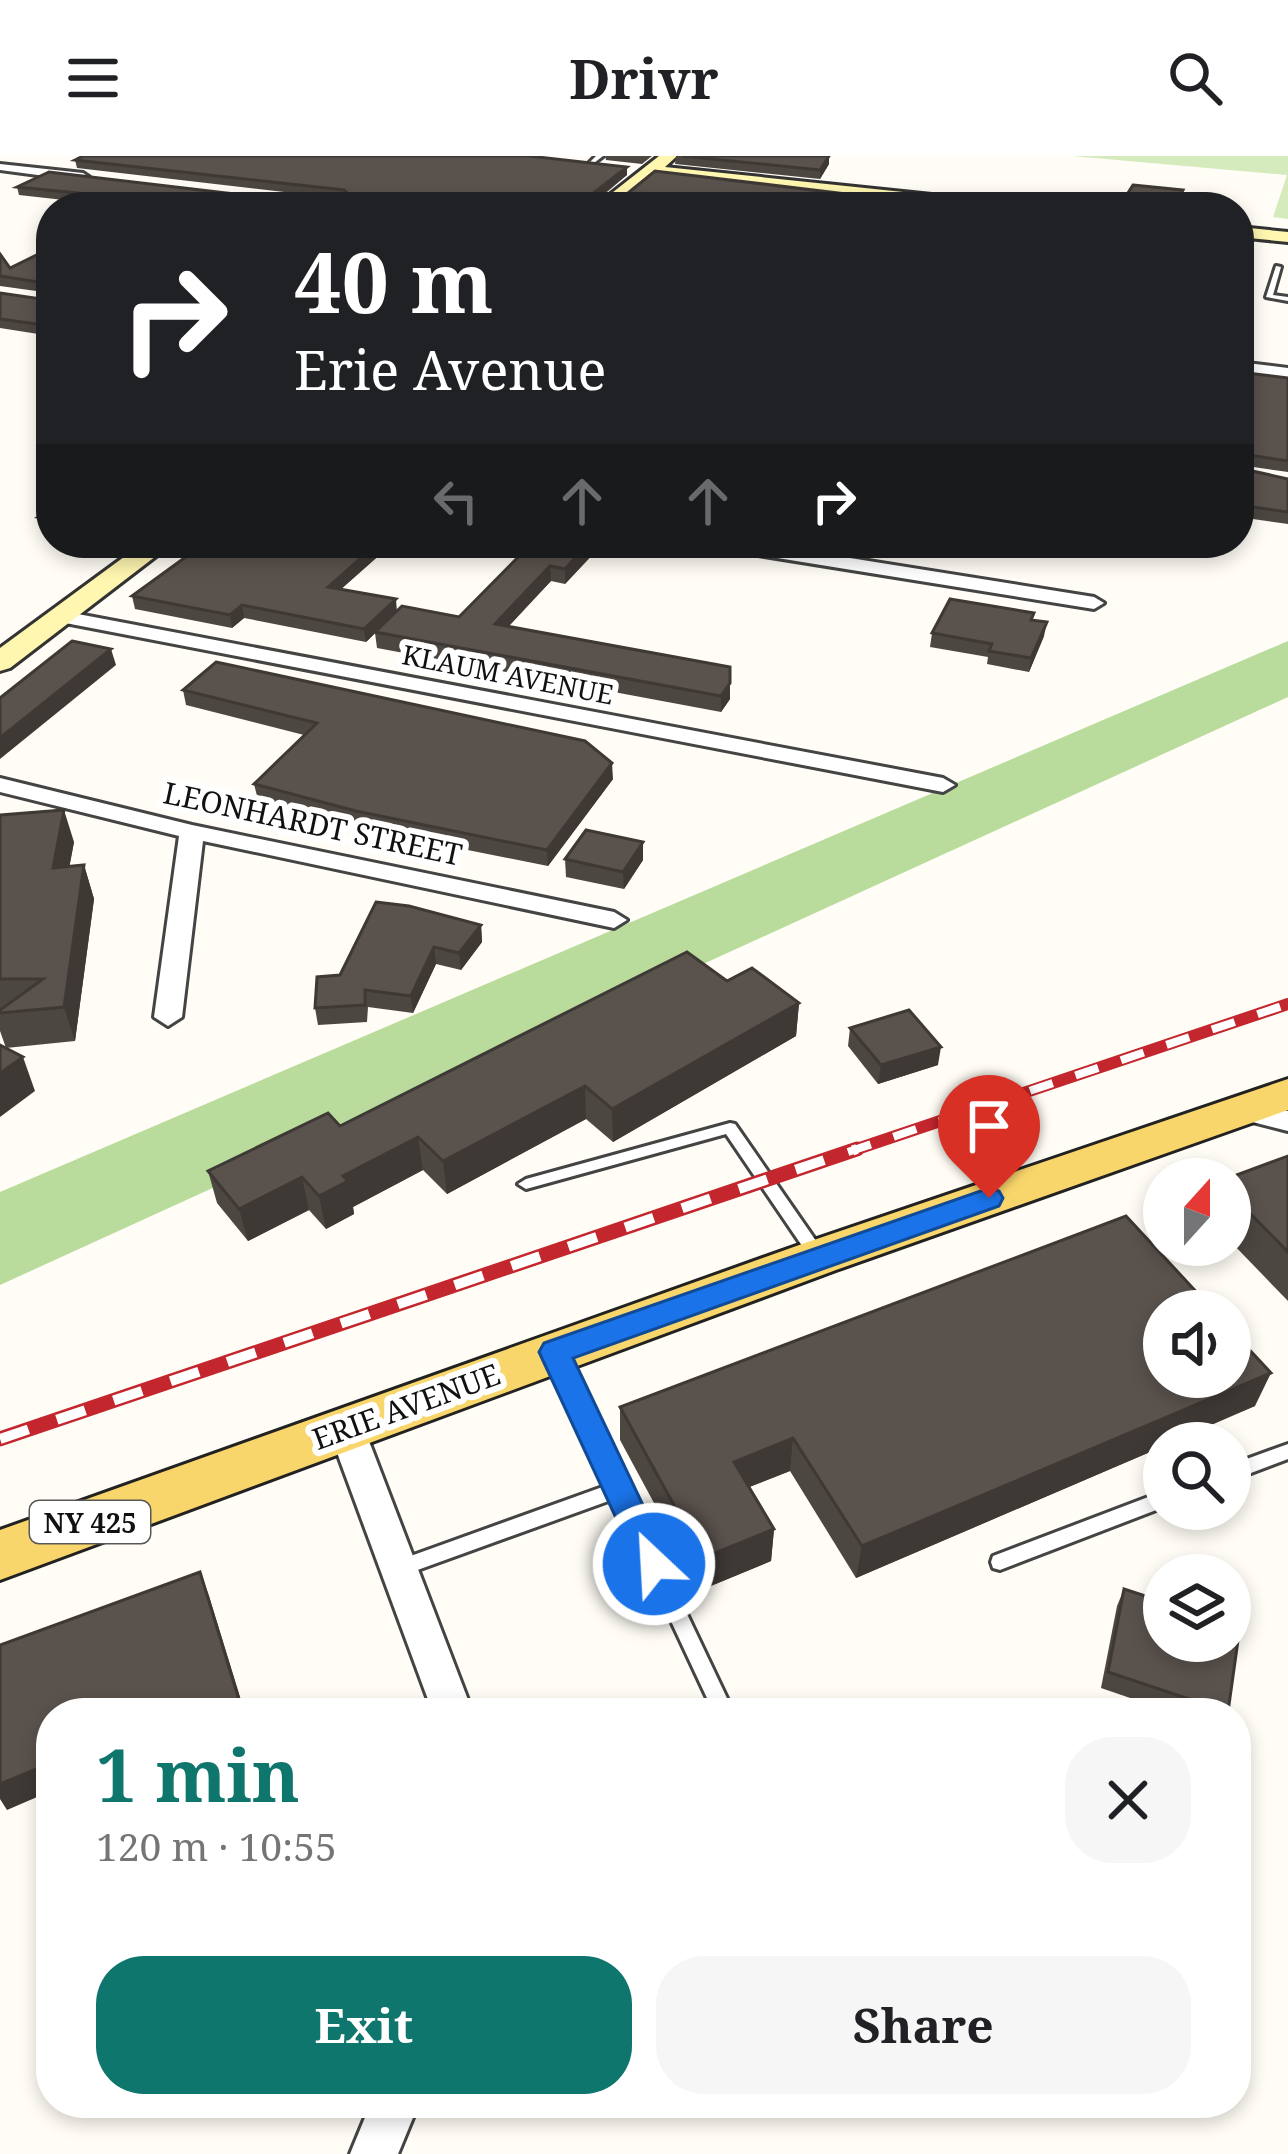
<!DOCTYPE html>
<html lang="en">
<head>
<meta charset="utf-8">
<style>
  :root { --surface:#fff; --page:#f6f6f6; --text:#202124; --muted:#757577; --accent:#0f766e }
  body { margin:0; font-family:"Noto Serif",serif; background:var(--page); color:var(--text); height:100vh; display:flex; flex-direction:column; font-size:45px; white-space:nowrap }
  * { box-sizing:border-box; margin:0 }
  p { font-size:39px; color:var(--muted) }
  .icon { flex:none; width:66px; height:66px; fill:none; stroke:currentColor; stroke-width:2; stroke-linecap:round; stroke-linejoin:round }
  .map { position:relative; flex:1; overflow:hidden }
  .panel { position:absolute; left:36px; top:1542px; width:1215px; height:420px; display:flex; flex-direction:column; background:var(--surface); border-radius:48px; box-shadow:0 6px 18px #0003 }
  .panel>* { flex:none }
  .guide { position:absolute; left:36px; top:36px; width:1218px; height:366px; border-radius:48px; box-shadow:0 6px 18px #0003; background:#202124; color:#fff; overflow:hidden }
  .needle { width:78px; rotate:21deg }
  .tools { position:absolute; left:1143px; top:1002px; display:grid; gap:24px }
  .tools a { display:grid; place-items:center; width:108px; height:108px; border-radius:50%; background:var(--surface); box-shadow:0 6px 18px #0003; font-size:60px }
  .pin { position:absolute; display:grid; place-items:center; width:102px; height:102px; color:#fff; margin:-123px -51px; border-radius:50% 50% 50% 0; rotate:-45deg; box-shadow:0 0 12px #0007 }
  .pin .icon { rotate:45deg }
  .me { position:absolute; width:132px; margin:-66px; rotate:335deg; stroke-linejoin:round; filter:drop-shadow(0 0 9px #0008) }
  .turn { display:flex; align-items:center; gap:42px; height:252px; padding:0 60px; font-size:54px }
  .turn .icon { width:156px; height:156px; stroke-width:2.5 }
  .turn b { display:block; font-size:84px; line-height:102px }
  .lanes { display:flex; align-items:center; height:114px; padding:0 60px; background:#0003; justify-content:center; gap:60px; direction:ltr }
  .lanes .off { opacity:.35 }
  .round { display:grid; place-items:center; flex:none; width:126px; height:126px; border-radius:48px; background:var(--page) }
  .head { display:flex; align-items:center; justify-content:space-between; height:204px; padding:0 60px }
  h1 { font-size:72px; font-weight:700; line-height:90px; color:var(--accent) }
  .primary-button { display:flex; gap:24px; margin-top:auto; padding:24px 60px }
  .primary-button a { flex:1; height:138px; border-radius:48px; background:var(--accent); color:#fff; font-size:48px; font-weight:700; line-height:138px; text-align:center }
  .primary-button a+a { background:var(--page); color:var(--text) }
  header { display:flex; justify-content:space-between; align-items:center; height:156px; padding:0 60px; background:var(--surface); font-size:54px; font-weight:700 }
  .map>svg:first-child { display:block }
</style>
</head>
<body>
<header><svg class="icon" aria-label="menu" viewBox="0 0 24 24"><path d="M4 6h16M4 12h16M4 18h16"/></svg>Drivr<svg class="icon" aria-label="search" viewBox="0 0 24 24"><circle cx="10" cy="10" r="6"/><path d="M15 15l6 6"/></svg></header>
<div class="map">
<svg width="1288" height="1998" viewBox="0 0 1288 1998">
  <rect width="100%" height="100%" fill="#fffdf5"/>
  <polygon fill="#d5ebbd" points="1072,0 1288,0 1288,63 1273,61 1287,19"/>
  <polygon fill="#b9dc9c" points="1288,485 1288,541 0,1129 0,1036"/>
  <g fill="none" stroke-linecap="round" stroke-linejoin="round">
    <g stroke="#444" stroke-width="6">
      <g id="lane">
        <polygon points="596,0 603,0 590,10 586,10"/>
        <polygon points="1276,110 1281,111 1273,139 1288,141 1288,145 1266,141"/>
        <polygon points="730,967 735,968 823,1095 825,1099 823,1103 811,1103 726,978 526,1033 518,1028 526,1023"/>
        <polygon points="556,1192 562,1194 564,1199 734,1557 714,1557 614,1343 401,1420 394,1418 392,1412 394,1406 608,1329 548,1199 550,1194"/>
        <polygon points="1288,1288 1288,1303 1230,1325 1230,1309"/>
        <polygon points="1164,1335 1164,1351 1000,1414 993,1412 991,1406 993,1400"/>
      </g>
    </g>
    <g stroke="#444" stroke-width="6">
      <g id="street">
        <polygon points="0,8 83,17 89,21 83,25 0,14"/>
        <polygon points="1239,206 1288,212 1288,222 1239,216"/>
        <polygon points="712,387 756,387 1094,441 1104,447 1094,453 721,393"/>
        <polygon points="62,455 943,622 955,629 943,636 55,465 52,461"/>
        <polygon points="0,622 192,669 614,756 627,764 614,772 203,685 182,861 168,870 154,861 179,680 0,636"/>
        <polygon points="1243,944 1288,955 1288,975 1233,961 1228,954 1233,947"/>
        <polygon points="346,1257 358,1262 364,1272 473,1557 433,1557 328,1272 334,1262"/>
        <polygon points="371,1947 419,1947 398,1998 350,1998"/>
      </g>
    </g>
    <g stroke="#333" stroke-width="6">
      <g id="secondary">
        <polygon points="659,0 677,0 665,11 999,46 1008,51 951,51 654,19 614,51 594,51"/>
        <polygon points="1239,71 1288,76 1288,86 1239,81"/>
        <polygon points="143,387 173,387 10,512 0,515 0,492"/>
      </g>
    </g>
    <g stroke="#222" stroke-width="6">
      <polygon id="primary" points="1288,923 1288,954 836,1114 0,1424 0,1374 802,1088"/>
    </g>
    <use href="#lane" fill="#fff" fill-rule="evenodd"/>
    <use href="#street" fill="#fff" fill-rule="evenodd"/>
    <use href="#secondary" fill="#fff6b0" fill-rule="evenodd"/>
    <use href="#primary" fill="#f9d66b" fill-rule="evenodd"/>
    <g stroke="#c4262e" stroke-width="12">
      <polyline id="rail-far1" points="848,996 1288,848"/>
    </g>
    <g stroke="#c4262e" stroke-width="15">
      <polyline id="rail" points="0,1283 857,993"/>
    </g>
    <use href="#rail-far1" stroke="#fff" stroke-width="8" stroke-dasharray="24" stroke-linecap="butt"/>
    <use href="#rail" stroke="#fff" stroke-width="10" stroke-dasharray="30" stroke-linecap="butt"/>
  </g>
  <g fill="#4d4742">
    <polygon points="605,0 652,0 642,8 606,4"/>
    <polygon points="676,0 829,0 829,8 820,23 675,8"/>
    <polygon points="75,4 627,11 627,19 594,47 954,51 91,47 19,39 17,31 311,47 349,46 345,43 77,12"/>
    <polygon points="51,92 51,137 0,130 0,98 10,112"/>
    <polygon points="0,137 48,144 51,141 51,180 0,172"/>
    <polygon points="1239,216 1288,222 1288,316 1240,309"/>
    <polygon points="1239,312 1288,323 1288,368 1239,361"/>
    <polygon points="51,352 51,374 41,372 38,361"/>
    <polygon points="205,387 393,387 341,433 397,455 459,461 532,387 595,387 595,396 565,428 551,425 508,470 730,543 721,556 377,492 375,477 366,486 244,462 232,472 135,453 132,440"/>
    <polygon points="1034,457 1032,464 1044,480 1029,516 987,508 988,501 930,491 932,477"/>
    <polygon points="183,534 613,623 548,710 358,672 258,644 254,628 304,579 186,549"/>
    <polygon points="0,659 74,686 69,711 84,709 94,743 75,885 6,892 0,875"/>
    <polygon points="565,703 643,704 624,733 566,721"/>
    <polygon points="481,769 482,786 461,814 436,808 413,857 368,851 367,866 318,869 315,852 340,819"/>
    <polygon points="727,825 799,847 796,880 613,986 586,963 447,1038 423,1014 353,1051 354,1058 326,1073 309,1054 248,1085 217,1047 208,1015 340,970"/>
    <polygon points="850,872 938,909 878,928 848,890"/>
    <polygon points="1288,1000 1288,1145 1230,1085 1230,1023"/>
    <polygon points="1255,1250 1164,1287 1164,1290 856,1422 790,1315 749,1331 774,1373 771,1405 701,1434 620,1284 620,1251"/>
    <polygon points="1124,1433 1228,1557 1174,1557 1101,1532 1117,1450"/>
  </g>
  <g fill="#3f3936">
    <polygon points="829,0 829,8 820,23 820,14"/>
    <polygon points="627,11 627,19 591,47 591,39"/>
    <polygon points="378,387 393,387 330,443 328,431"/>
    <polygon points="589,387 595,387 595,396 565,428 565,413"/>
    <polygon points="550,410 551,425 496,484 495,468"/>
    <polygon points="396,443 397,456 366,486 364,473"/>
    <polygon points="242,449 244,462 232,472 230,459"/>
    <polygon points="1047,466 1044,480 1029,516 1031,502"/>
    <polygon points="111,493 116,509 0,603 0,582"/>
    <polygon points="730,527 730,543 721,556 721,540"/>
    <polygon points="612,607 613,623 548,710 547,694"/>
    <polygon points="64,654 74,686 63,746 53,712"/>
    <polygon points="643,686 643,704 624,733 623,716"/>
    <polygon points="84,709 94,743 75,885 64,851"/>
    <polygon points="481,769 482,786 461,814 459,797"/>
    <polygon points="434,791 436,808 413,857 411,840"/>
    <polygon points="799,847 796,880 613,986 612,953"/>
    <polygon points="941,891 938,909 878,928 881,909"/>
    <polygon points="23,901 35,935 0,961 0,917"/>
    <polygon points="585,930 586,963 447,1038 443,1005"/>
    <polygon points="418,981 423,1014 353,1051 354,1058 326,1073 319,1040 343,1020"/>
    <polygon points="302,1021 309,1054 248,1085 239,1053"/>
    <polygon points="1271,1217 1255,1250 1170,1287 1164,1287 1164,1290 856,1422 862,1390"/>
    <polygon points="793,1282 790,1315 732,1338 734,1306"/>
    <polygon points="774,1373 771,1405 701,1434 703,1402"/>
    <polygon points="200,1416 209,1440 245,1557 243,1557"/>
    <polygon points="51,1607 51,1635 7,1654 0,1643 0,1628"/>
  </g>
  <g fill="#5a524d" stroke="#3f3936" stroke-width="3">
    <polygon points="83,0 529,0 627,11 591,39 594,47 617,46 655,15 954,51 82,51 107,40 17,31 49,16 311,47 349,47 353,42 344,34 75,4"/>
    <polygon points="682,0 829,0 820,14"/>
    <polygon points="1133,29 1183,34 1174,51 1119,51"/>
    <polygon points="963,48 994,51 960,51"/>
    <polygon points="51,92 51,128 0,120 0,98 10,112"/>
    <polygon points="0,137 48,144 51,141 51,170 0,163"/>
    <polygon points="1239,216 1288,222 1288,305 1242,298 1239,307"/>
    <polygon points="1239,312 1288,323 1288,356 1239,349"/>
    <polygon points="51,352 51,363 38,361"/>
    <polygon points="205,387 378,387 328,431 396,443 364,473 242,449 230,459 132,440"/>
    <polygon points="532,387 589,387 565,413 550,410 495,468 730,511 730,527 721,540 375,476 402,450 459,461"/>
    <polygon points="950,443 1034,457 1031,464 1047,466 1031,502 989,495 992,488 932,477"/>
    <polygon points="72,485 111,493 0,582 0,542"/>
    <polygon points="216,506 585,585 612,607 547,694 356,655 254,628 317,567 183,534"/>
    <polygon points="64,654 53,712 84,709 64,851 0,857 0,854 43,823 0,823 0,659"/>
    <polygon points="586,674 643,686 623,716 565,703"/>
    <polygon points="376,746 409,750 481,769 459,797 434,791 411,840 365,834 365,849 315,852 317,821 340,819"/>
    <polygon points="687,796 727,825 752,812 799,847 612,953 585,930 443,1005 418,981 343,1020 348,1025 319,1040 302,1021 239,1053 208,1015 328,957 340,970"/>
    <polygon points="909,854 941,891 881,909 850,872"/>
    <polygon points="0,889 23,901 0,917"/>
    <polygon points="1288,1000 1288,1096 1230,1037 1230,1023 1226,1023"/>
    <polygon points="1126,1060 1214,1155 1164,1155 1164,1221 1230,1221 1230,1173 1271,1217 862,1390 793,1282 734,1306 774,1373 703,1402 620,1251"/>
    <polygon points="200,1416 243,1557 51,1557 51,1607 0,1628 0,1489"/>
    <polygon points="1124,1433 1164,1446 1164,1485 1230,1485 1230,1467 1240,1470 1228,1556 1108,1516"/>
  </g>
  <polygon fill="#1a73e8" stroke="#114b97" stroke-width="3" points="989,1032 999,1035 1003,1042 999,1050 573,1202 671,1408 666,1418 654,1423 642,1418 539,1196 544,1187"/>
  <g text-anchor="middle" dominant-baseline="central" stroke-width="12" stroke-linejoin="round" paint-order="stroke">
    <g font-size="27" fill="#111" stroke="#fff">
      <text transform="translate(508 518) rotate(11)">KLAUM AVENUE</text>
    </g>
    <rect fill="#fff" stroke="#585858" stroke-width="3" x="30" y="1345" width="120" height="42" rx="9"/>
    <g font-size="27" font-weight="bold" fill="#111">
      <text x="90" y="1366">NY 425</text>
    </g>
    <g font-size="30" fill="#111" stroke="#fff">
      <text transform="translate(313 667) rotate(12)">LEONHARDT STREET</text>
      <text transform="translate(406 1250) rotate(-20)">ERIE AVENUE</text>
    </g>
  </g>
</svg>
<div class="tools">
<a><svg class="needle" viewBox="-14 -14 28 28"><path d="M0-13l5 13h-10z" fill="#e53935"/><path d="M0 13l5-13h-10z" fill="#757577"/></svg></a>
<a><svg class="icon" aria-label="sound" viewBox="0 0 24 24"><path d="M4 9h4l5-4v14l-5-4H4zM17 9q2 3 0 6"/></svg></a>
<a><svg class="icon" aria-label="search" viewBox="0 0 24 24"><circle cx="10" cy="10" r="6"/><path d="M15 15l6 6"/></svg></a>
<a><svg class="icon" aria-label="layers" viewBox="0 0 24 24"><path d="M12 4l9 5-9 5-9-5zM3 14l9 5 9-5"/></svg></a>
</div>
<div class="pin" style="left:989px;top:1042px;background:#d93025"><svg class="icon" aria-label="arrive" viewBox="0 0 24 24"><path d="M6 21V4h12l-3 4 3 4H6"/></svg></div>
<svg class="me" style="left:654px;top:1408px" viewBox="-20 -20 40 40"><circle r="17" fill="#1a73e8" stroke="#fff" stroke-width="3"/><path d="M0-11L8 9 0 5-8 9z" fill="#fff"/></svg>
<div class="guide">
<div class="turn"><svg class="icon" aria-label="right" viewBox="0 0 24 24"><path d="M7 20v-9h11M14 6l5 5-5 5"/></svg><div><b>40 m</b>Erie Avenue</div></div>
<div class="lanes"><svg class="icon off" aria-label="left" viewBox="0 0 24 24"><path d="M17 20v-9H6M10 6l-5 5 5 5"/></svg><svg class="icon off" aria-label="ahead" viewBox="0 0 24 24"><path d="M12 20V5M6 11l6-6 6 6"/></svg><svg class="icon off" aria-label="ahead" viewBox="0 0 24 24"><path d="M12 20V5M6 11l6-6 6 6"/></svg><svg class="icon" aria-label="right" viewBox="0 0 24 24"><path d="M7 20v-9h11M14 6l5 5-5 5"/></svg></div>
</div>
<section class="panel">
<div class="head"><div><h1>1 min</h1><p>120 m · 10:55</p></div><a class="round"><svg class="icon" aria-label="close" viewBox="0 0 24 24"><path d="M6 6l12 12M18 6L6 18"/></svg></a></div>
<div class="primary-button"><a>Exit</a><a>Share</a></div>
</section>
</div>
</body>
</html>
